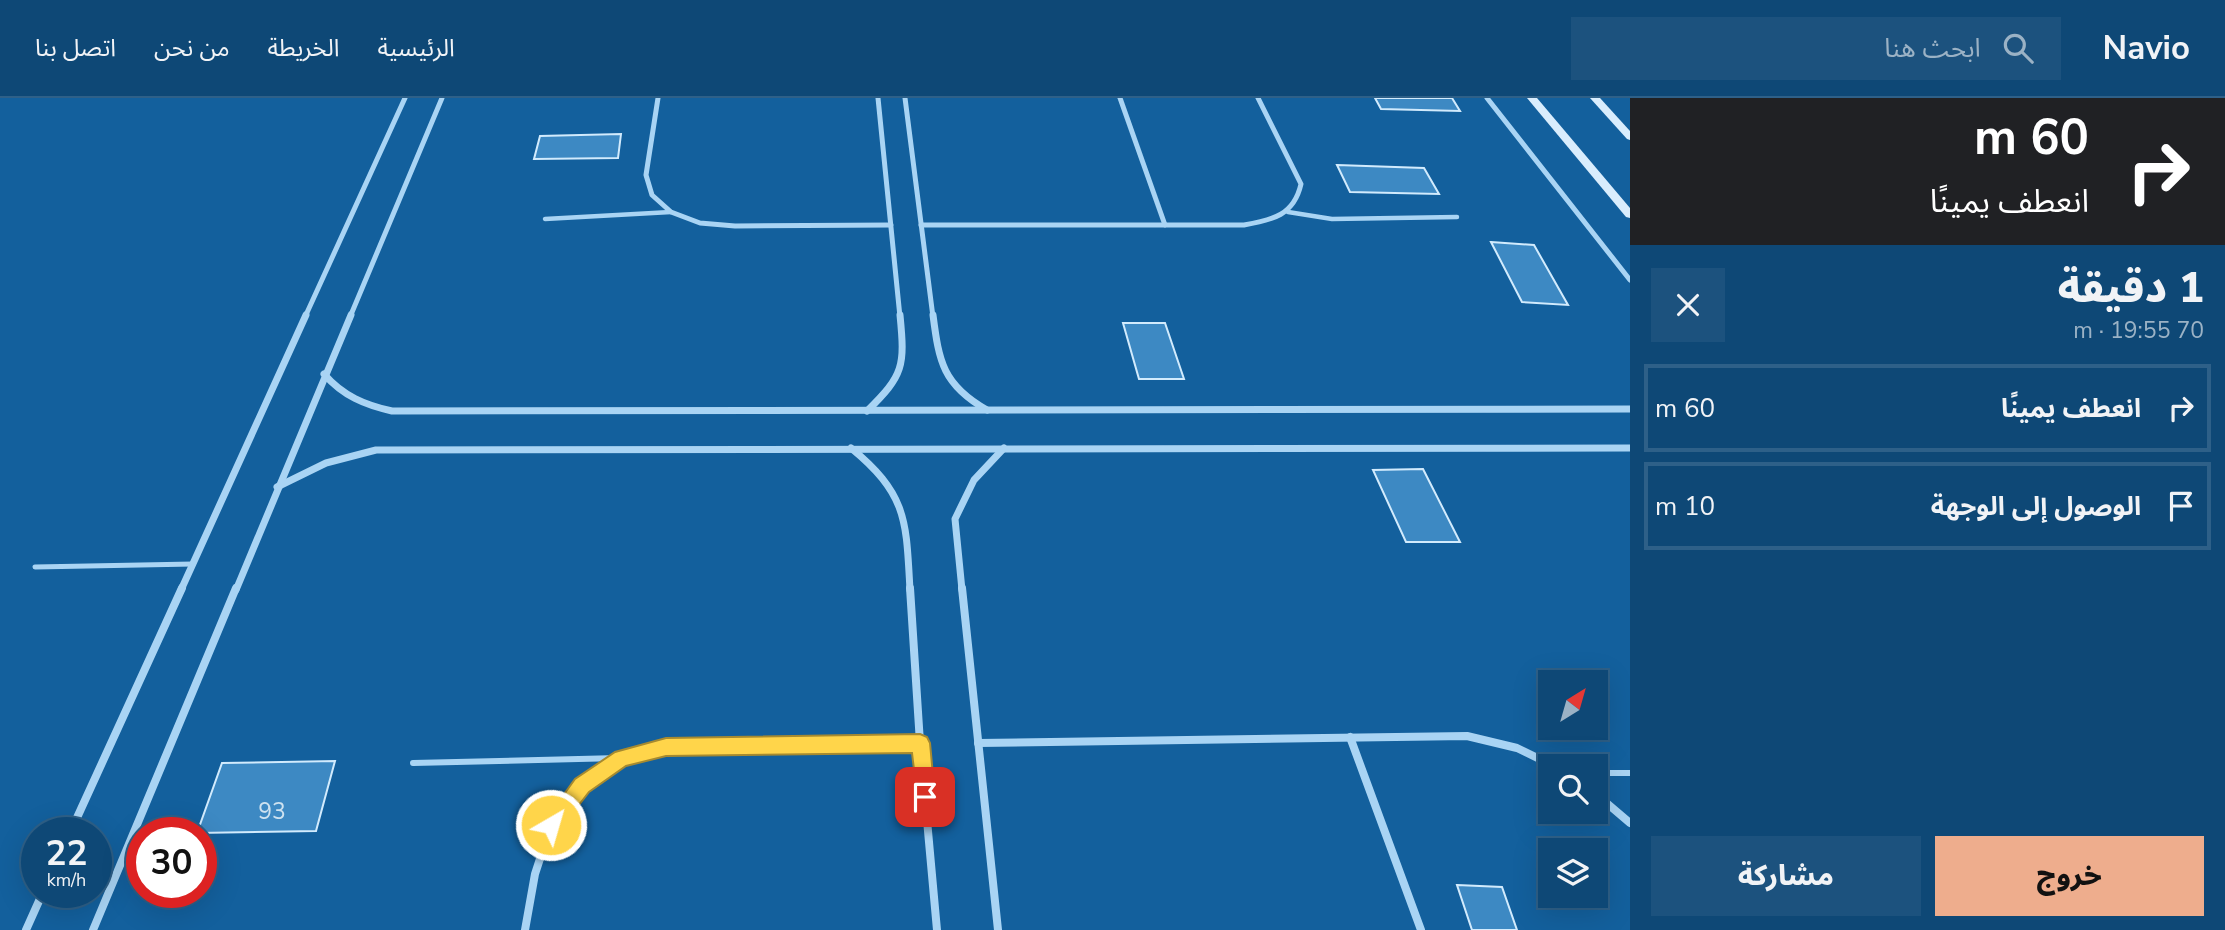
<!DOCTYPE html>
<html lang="ar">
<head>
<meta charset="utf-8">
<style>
  :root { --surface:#0e4876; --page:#1c527e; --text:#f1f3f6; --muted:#9bb2c5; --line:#2e6088; --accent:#eead8d }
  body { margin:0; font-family:"Nunito Sans","Noto Sans Arabic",sans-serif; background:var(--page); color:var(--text); direction:rtl; height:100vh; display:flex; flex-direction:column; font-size:26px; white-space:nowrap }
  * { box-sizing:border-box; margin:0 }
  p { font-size:23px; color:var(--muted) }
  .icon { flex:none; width:38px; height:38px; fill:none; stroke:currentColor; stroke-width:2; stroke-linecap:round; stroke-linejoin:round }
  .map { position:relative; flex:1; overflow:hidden; direction:ltr }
  .panel { display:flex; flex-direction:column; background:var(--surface); width:595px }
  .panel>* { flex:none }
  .top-card { background:#202124; color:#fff; overflow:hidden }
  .needle { width:46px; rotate:37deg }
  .buttons { position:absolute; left:1538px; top:572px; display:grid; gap:14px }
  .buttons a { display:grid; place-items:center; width:70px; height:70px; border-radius:0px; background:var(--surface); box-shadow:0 7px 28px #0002,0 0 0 2px var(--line); font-size:35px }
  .speed { position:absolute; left:21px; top:719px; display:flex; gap:14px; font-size:35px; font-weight:700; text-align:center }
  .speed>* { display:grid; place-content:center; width:91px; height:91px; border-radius:50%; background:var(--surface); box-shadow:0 7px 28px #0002,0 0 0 2px var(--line); line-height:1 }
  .speed small { font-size:18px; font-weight:400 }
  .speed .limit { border:10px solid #d22; background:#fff; color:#111 }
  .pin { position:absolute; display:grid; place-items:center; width:60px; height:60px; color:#fff; margin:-30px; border-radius:14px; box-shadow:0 4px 10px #0006 }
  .me { position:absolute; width:77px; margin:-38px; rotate:38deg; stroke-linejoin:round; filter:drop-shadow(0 0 5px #0008) }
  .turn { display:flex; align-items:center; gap:24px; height:147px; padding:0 21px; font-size:32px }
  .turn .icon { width:91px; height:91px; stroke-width:2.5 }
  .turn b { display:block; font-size:49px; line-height:60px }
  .round { display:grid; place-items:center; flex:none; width:74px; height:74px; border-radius:0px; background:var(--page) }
  .summary { display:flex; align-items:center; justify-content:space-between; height:119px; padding:0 21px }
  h1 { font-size:42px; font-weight:800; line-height:52px }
  .action { display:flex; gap:14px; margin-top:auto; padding:14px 21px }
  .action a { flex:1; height:80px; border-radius:0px; background:var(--accent); color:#111; font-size:28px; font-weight:800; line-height:80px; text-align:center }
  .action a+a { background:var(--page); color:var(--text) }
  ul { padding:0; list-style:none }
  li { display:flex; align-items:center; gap:21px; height:88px; margin:0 14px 10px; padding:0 7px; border:4px solid var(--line); border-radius:0px }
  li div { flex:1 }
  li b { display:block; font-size:26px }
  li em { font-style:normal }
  header { display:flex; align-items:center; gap:42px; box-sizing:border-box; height:98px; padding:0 35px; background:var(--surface); border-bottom:2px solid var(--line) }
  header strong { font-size:33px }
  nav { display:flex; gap:38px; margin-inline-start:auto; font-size:24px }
  .search { width:490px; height:63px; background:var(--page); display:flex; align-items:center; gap:18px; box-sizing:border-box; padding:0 24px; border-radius:0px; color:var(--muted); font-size:26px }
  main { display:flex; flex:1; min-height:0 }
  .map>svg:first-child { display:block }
</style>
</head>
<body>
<header>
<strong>Navio</strong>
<div class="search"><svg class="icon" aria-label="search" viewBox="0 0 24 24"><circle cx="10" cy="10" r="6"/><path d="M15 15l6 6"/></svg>ابحث هنا</div>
<nav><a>الرئيسية</a><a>الخريطة</a><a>من نحن</a><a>اتصل بنا</a></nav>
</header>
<main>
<section class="panel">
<div class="top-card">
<div class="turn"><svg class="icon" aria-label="right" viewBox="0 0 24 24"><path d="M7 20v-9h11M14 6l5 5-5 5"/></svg><div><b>60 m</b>انعطف يمينًا</div></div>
</div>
<div class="summary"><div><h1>1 دقيقة</h1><p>70 m · 19:55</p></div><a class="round"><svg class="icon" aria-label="close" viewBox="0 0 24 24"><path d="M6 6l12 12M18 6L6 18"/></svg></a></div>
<ul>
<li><svg class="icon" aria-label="right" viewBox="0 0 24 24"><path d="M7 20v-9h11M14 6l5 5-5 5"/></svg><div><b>انعطف يمينًا</b></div><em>60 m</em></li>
<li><svg class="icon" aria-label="arrive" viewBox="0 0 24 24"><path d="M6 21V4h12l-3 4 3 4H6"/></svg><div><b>الوصول إلى الوجهة</b></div><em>10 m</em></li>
</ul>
<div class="action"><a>خروج</a><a>مشاركة</a></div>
</section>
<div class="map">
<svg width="1630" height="832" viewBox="0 0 1630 832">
  <rect width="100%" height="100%" fill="#13609d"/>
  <g fill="#3d89c3" stroke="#d2ebfd" stroke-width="2">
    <polygon points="1375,0 1452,0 1460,13 1381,11"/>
    <polygon points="621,36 618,60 534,61 540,38"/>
    <polygon points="1337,67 1424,70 1439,96 1350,94"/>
    <polygon points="1491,144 1534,147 1568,207 1522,204"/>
    <polygon points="1123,225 1165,225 1184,281 1139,281"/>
    <polygon points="1423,371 1460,444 1406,444 1373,372"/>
    <polygon points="335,663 316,733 197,735 222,665"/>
    <polygon points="1457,787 1502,789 1517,832 1472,832"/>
  </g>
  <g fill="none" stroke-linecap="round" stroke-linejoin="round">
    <g stroke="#a9d4f4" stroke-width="4.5">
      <polyline points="1288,114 1332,121 1457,119"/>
      <polyline points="545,121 671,114"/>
    </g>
    <polyline stroke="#a9d4f4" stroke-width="5" points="35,469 193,466"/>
    <g stroke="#a9d4f4" stroke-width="6">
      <polyline points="413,665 619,660"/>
      <polyline points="1596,675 1630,675"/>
    </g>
    <g stroke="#a9d4f4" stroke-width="5">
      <polyline points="658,0 646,77 652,97 671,114 700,125 735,128 891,127"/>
      <polyline points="878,0 900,219"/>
      <polyline points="905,0 933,219"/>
      <polyline points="1120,0 1165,127"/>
      <polyline points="1487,0 1630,182"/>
      <path d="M921 127H1244C1273 122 1294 117 1301 86L1258 0"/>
      <polyline points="305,219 405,0"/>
      <polyline points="350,219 442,0"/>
    </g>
    <g stroke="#a9d4f4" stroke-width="7">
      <path d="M933 217C939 264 943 287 987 312"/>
      <path d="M324 276C343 298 365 307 392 313L1630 311"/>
      <path d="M867 313C904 277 905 268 900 217"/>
      <path d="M851 350C908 397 906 423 910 492"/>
      <polyline points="277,389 326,365 376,352 1630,350"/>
      <polyline points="181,492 306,217"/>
      <polyline points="236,492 351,217"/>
      <polyline points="962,492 955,421 974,382 1004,350"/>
    </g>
    <g stroke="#a9d4f4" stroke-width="8">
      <polyline points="910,490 920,645 937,832"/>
      <polyline points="962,490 998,832"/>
      <polyline points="1350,639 1421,832"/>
      <polyline points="978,645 1467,638 1517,650 1554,668"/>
      <polyline points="1596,696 1630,725"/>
      <polyline points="70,735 182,490"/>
      <polyline points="26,832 43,794"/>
      <polyline points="93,832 236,490"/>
      <polyline points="525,832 535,776 551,727 582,687 621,660 666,649 920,645"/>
    </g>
    <g fill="#d9edfd" fill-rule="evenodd">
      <polygon points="1527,0 1537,0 1630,110 1630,120 1626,119"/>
      <polygon points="1590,0 1600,0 1630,33 1630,42 1627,41"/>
    </g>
  </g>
  <polygon fill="#ffd54a" stroke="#a68a30" stroke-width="2" points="920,636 927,639 930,645 935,699 932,705 925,708 918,705 912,655 666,658 626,668 589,694 558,734 551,737 544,734 542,727 575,681 615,654 666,640"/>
  <g text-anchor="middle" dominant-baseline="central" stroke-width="5" stroke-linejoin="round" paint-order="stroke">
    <g font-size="23" fill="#cee2f0">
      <text x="272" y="713">93</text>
    </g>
  </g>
</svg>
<div class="buttons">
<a><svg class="needle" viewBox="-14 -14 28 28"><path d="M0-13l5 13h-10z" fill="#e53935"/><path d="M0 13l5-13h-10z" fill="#9bb2c5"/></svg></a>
<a><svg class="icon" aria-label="search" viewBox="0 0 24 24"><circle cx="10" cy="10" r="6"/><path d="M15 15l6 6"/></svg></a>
<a><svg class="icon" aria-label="layers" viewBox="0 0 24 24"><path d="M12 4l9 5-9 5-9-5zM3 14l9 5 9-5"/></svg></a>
</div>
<div class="speed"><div>22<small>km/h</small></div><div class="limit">30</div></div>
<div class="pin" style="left:925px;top:699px;background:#d93025"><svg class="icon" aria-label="arrive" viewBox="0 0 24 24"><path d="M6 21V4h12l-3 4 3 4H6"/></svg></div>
<svg class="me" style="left:551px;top:727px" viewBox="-20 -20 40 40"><circle r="17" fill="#ffd54a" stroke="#fff" stroke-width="3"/><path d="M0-11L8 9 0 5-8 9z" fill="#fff"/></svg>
</div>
</main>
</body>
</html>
